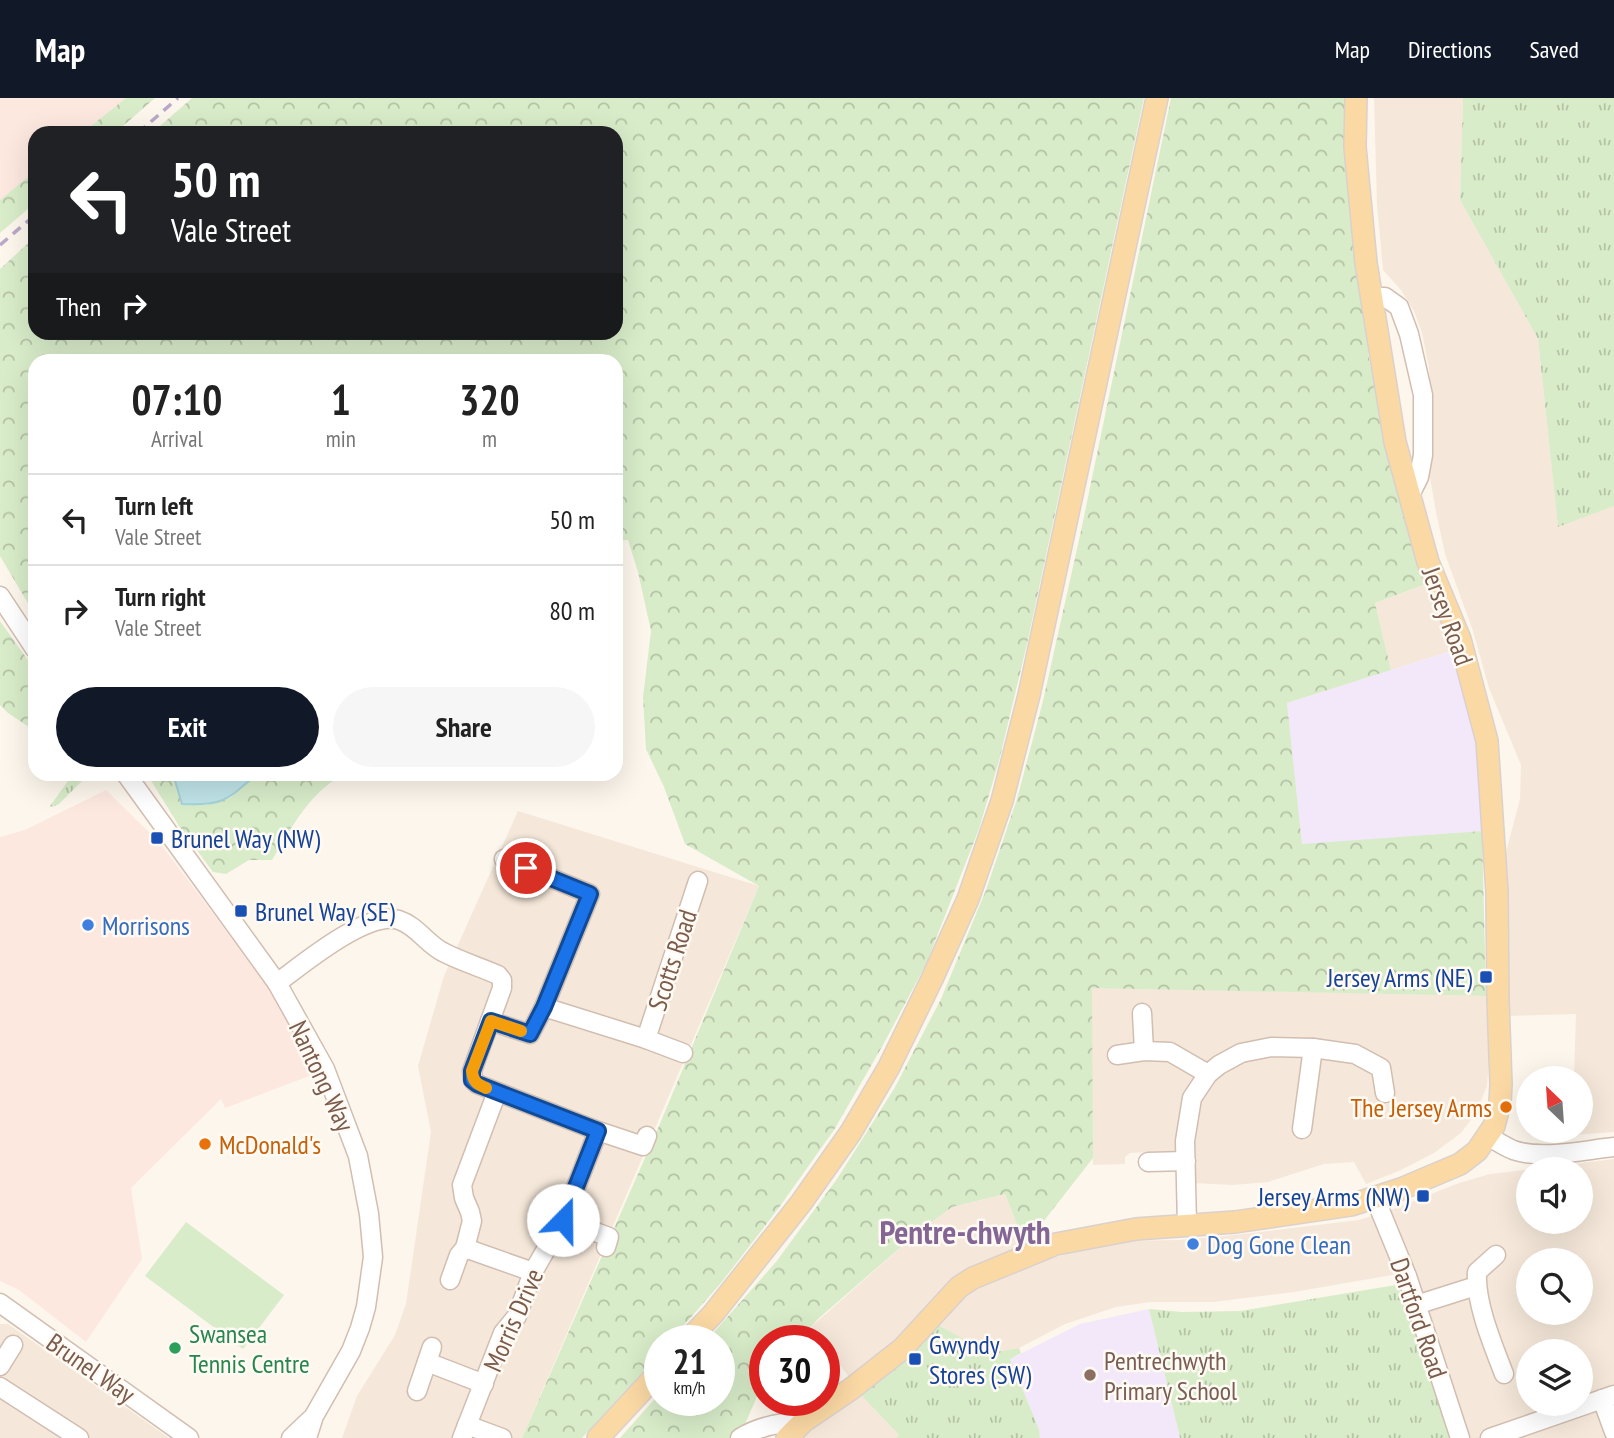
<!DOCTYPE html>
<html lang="en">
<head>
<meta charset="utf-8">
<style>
  :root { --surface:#fff; --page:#f6f6f6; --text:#222; --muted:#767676; --line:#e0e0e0; --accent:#111827 }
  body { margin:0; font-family:"PT Sans Narrow",sans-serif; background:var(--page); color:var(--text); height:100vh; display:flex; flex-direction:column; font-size:26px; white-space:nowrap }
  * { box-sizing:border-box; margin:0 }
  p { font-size:23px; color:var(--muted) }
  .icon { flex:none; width:38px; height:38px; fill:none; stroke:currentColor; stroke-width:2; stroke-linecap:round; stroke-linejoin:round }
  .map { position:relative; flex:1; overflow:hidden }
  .panel { position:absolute; left:28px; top:256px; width:595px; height:427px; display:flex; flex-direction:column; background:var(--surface); border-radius:21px; box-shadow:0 7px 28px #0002 }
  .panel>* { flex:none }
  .guide { position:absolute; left:28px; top:28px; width:595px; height:214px; border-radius:21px; box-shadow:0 7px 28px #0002; background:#202124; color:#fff; overflow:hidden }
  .needle { width:46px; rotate:335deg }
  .buttons { position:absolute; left:1516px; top:968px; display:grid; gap:14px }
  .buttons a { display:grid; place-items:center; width:77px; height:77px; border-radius:50%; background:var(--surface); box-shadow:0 7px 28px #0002; font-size:35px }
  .speed { position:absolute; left:644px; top:1227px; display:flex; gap:14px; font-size:35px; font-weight:700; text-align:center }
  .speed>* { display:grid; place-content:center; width:91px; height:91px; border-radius:50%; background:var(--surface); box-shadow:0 7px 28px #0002; line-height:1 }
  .speed small { font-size:18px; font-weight:400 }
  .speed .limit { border:10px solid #d22; background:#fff; color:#111 }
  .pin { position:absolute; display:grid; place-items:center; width:60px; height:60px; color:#fff; margin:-30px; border:4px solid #fff; border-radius:50%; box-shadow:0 2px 7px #0007 }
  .me { position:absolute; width:77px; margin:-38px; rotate:22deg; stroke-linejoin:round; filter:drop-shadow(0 0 5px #0008) }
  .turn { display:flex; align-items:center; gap:24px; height:147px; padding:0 28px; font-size:32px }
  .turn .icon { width:91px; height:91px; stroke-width:2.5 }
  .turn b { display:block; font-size:49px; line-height:60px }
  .then { display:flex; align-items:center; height:66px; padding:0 28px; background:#0003; gap:14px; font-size:26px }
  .eta { display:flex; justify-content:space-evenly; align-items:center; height:119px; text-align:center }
  .eta b { font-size:42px; font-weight:700; line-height:49px }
  .cta { display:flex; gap:14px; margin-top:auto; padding:14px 28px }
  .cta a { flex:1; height:80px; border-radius:42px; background:var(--accent); color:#fff; font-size:28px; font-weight:700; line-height:80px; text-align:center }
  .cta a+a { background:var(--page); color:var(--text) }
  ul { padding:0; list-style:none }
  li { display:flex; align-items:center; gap:21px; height:91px; padding:0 28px; border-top:2px solid var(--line) }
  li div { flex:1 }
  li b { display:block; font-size:26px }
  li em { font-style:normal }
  header { display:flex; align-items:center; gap:42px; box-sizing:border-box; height:98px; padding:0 35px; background:var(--accent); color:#fff }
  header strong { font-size:33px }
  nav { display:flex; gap:38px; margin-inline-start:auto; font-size:24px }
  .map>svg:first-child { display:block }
</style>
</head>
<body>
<header>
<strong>Map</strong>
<nav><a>Map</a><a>Directions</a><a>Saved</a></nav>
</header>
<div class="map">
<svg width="1614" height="1340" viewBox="0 0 1614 1340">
  <defs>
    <pattern id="grass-tufts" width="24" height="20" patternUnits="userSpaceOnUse" patternTransform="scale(1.75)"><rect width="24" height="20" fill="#d8ecc9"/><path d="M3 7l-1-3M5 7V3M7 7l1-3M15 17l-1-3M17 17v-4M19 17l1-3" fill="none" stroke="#b4c2a5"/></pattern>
    <pattern id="forest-crowns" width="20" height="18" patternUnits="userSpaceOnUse" patternTransform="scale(1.75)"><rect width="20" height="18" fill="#d8ecc9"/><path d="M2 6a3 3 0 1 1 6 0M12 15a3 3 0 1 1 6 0" fill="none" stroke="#b4c2a5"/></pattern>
  </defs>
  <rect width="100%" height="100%" fill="#fdf6ec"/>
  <g fill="#f5e8da" fill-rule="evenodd">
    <polygon points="1374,0 1463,0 1460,102 1538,241 1558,428 1614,408 1614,1034 1572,1037 1572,1033 1580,1032 1580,980 1574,980 1576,916 1510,918 1506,820 1506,754 1520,701 1521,667 1489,590 1473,533 1445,456 1436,414 1430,379 1432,307 1429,270 1422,235 1414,213 1401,192 1383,172 1377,107"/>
    <polygon points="1426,486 1454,552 1391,572 1375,505"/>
    <polygon points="518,713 759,788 522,1340 342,1340 357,1298 395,1237 406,1206 431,1034 418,968 444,878"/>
    <polygon points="1091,889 1486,898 1489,962 1487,988 1476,1015 1461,1035 1434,1055 1401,1072 1366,1086 1354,1064 1324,1066 1268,1084 1233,1087 1191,1085 1190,1052 1130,1055 1125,1059 1125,1066 1093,1067"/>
    <path d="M1614 1061V1340H1466L1410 1174 1294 1194 1213 1204H1150L1116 1209 1065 1226 1019 1250 989 1255 935 1225 964 1192 988 1179 1110 1143 1180 1142 1226 1138 1359 1122 1391 1112 1459 1085 1490 1076ZM1528 1071H1580V1124H1528ZM1528 1162H1580V1214H1528ZM1528 1253H1580V1306H1528Z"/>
    <polygon points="1005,1096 1025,1147 957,1177 900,1238 849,1279 824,1246 824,1242 822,1242 811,1229 917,1135 952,1109"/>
    <polygon points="0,1226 8,1226 169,1340 0,1340"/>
    <polygon points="858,1294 899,1337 896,1340 803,1340 839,1307"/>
  </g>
  <g fill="#fde8e0">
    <polygon points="0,0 126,0 82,35 35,35 35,73 0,102"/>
    <polygon points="106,692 159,744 206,806 276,900 317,975 225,1010 221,1001 131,1090 142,1161 86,1244 19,1192 0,1183 0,739 25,732"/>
  </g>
  <g fill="#f3e8fa">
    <polygon points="1454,552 1479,650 1482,733 1302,747 1287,605"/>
    <polygon points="1149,1211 1180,1340 1040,1340 1039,1331 1010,1261 1080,1226"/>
  </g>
  <g fill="url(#grass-tufts)">
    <polygon points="1463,0 1614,0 1614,408 1558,429 1538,241 1460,102"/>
    <polygon points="73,676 85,676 87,678 59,706 52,709 50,708"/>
    <polygon points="1402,1186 1454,1340 1180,1340 1149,1211 1182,1214 1240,1213"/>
    <polygon points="935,1225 989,1255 1019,1250 1021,1255 1010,1261 1039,1331 1040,1340 896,1340 899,1337 858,1294"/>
  </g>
  <g fill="url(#forest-crowns)">
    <polygon points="126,0 155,0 115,35 82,35"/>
    <polygon points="192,0 1144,0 1027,546 999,663 979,731 926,866 883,947 834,1032 778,1111 721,1185 671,1242 660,1242 660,1255 582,1340 522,1340 659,1028 759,788 685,746 664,689 646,651 643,599 651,533 638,474 628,442 616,443 616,262 35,262 35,517 0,458 0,171 35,139 35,234 616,234 616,35 152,35"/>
    <polygon points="1171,0 1348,0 1348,56 1369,261 1426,486 1375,505 1391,572 1287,605 1302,746 1482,733 1486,898 1092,890 1093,1060 1025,1147 1005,1096 952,1109 917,1135 818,1221 799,1242 765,1242 765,1280 739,1340 620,1340 660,1295 660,1302 719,1302 719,1242 707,1242 776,1164 837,1081 894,991 941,901 986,792 1017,701 1043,603 1081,433"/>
    <polygon points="35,73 35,105 0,135 0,102"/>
    <polygon points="0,523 35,572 35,633 8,615 0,607"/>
    <path d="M147 676H173L182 706 207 707 230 700 256 677 344 676C308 696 293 728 272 762H249L226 776 213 774 179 728Z"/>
  </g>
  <polygon fill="#d8ecc9" points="186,1124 284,1197 243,1251 145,1178"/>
  <path fill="#bfe3e8" stroke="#a5d3da" stroke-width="2" d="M173 676H257C227 702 224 708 182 706Z"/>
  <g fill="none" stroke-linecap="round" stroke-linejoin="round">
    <g stroke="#d1beb0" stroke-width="21">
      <g id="minor">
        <polyline points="1372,199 1385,199 1399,209 1409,236 1423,297 1423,357 1419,379 1410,397"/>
        <polyline points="0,498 35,551"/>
        <polyline points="126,676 277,885 325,971 358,1058 369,1116 373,1159 366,1209 360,1230 351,1253 314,1318 307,1340"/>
        <polyline points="504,761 590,796 544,909"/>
        <path d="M277 885C302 867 367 812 399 822 417 828 427 846 443 854 460 863 480 869 498 877L502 882V890L472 973 473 982 477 986 598 1033 643 1048 647 1038"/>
        <polyline points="1142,915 1144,953"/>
        <polyline points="490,923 530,936 544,909 646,941 683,955"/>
        <polyline points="646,941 698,783"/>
        <polyline points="1117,957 1144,953 1170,954 1208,976"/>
        <polyline points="1302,1031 1313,950"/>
        <path d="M1488 1038C1496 1043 1504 1048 1513 1052 1542 1062 1584 1052 1614 1049"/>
        <polyline points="1148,1064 1186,1063"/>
        <polyline points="1375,1100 1407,1178 1460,1340"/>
        <polyline points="563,1122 609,1139 606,1149"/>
        <polyline points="1187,1127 1185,1043 1192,1000 1208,976 1219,967 1241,955 1271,949 1313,950 1355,956 1381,970 1385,995"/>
        <polyline points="465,1150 472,1123 470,1114 464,1100 462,1087 497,994"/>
        <path d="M1496 1157 1477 1174C1475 1205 1493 1247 1504 1276"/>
        <polyline points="450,1182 459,1157 465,1150 533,1174"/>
        <polyline points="0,1205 189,1340"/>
        <polyline points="1416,1207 1476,1188"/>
        <polyline points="427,1264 484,1286"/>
        <polyline points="0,1268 13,1247"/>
        <polyline points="0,1289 79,1340"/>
        <polyline points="417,1293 432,1249"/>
        <polyline points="1602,1301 1614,1334"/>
        <polyline points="467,1327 502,1340"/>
        <polyline points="291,1340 311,1321"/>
        <polyline points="462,1340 503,1235 517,1218 533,1174 563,1122 598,1033"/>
        <path d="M740 1340C759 1328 782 1324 804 1323"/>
        <polyline points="1490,1340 1614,1297"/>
      </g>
    </g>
    <g stroke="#dad1cd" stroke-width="24">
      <g id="major">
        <polyline points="688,1242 713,1216 801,1105 851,1034 889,969 932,881 968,801 1002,703 1029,597 1157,0"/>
        <polyline points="598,1340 660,1273"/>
        <polyline points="787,1340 804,1323 851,1291 902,1251 959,1189 973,1180 1056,1146 1136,1131 1235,1124 1351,1107 1401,1091 1460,1066 1477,1053 1494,1028 1500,1005 1501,986 1498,902 1497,794 1487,643 1460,541 1428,464 1395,344 1366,165 1355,49 1356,0"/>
      </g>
    </g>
    <use href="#minor" stroke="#fff" stroke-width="18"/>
    <use href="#major" stroke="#fbd9a5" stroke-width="21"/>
    <g stroke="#b9a8c9" stroke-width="3.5" stroke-dasharray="10 7" stroke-linecap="butt">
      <polyline points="138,35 178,0"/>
      <polyline points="0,147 35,117"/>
    </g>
  </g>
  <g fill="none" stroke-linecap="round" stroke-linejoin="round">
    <g stroke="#114b97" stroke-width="18">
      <polyline id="route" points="526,770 590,796 544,909 530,936 491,923 472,973 472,982 477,986 598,1033 563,1122"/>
    </g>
    <use href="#route" stroke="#1a73e8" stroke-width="12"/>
    <path stroke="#f59e0b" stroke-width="12" d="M486 990C477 986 473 984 472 973L491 923 521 933"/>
  </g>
  <g fill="#1a4fb4" stroke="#fffaf3" stroke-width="2.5">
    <rect x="150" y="733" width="14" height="14" rx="3.5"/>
    <rect x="234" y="806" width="14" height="14" rx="3.5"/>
    <rect x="1479" y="872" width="14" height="14" rx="3.5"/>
    <rect x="1416" y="1091" width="14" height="14" rx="3.5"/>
    <rect x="908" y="1254" width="14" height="14" rx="3.5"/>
  </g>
  <g fill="#3f7fe0" stroke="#fffaf3" stroke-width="2.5">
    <circle cx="88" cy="827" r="7"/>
    <circle cx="1193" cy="1146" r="7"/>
  </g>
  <g fill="#e8710a" stroke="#fffaf3" stroke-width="2.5">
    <circle cx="1506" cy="1009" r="7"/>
    <circle cx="205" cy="1046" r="7"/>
  </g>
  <circle fill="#2e9e5b" stroke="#fffaf3" stroke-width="2.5" cx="175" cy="1250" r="7"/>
  <circle fill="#8d6e63" stroke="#fffaf3" stroke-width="2.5" cx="1090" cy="1277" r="7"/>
  <g text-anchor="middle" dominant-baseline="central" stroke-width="5" stroke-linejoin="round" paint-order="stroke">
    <g font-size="26" fill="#7a5c4d" stroke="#fffaf3">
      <text transform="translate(1448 518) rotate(70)">Jersey Road</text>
      <text transform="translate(672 862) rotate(-72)">Scotts Road</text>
      <text transform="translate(322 978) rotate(65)">Nantong Way</text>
      <text transform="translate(1419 1220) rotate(71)">Dartford Road</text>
      <text transform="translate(513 1222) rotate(-66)">Morris Drive</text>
      <text transform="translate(91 1270) rotate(35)">Brunel Way</text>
    </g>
    <g font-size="26" fill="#164399" stroke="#fffaf3" text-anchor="start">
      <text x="171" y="740">Brunel Way (NW)</text>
      <text x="255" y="813">Brunel Way (SE)</text>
      <text x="1472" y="879" text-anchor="end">Jersey Arms (NE)</text>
      <text x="1409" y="1098" text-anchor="end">Jersey Arms (NW)</text>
      <text x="929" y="1246">Gwyndy<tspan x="929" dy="30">Stores (SW)</tspan></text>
    </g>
    <g font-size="26" fill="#366cbe" stroke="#fffaf3" text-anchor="start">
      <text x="102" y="827">Morrisons</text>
      <text x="1207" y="1146">Dog Gone Clean</text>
    </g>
    <g font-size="26" fill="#c56008" stroke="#fffaf3" text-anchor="end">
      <text x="1492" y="1009">The Jersey Arms</text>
      <text x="219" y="1046" text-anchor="start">McDonald's</text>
    </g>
    <g font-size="26" fill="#27864d" stroke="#fffaf3" text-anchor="start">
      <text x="189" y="1235">Swansea<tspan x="189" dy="30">Tennis Centre</tspan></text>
    </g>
    <g font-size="26" fill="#785e54" stroke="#fffaf3" text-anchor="start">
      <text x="1104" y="1262">Pentrechwyth<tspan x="1104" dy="30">Primary School</tspan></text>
    </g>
    <g font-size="33" font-weight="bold" fill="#846695" stroke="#fffaf3">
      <text x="965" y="1133">Pentre-chwyth</text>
    </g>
  </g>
</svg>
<div class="buttons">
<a><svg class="needle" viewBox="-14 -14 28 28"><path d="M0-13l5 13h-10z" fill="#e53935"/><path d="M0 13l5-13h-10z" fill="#767676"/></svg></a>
<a><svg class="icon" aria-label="sound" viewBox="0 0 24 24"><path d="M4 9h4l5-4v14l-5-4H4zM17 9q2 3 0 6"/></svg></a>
<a><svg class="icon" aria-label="search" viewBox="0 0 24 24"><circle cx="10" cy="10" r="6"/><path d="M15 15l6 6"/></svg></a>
<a><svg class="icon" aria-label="layers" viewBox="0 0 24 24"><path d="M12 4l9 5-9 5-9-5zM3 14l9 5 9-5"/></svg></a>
</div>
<div class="speed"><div>21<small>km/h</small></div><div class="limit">30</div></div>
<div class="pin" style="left:526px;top:770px;background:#d93025"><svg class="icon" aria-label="arrive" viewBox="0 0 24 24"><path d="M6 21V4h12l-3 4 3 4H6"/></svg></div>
<svg class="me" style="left:563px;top:1122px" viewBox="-20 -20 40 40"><circle r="19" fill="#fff"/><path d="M0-13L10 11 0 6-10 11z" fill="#1a73e8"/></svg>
<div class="guide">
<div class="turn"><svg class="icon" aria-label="left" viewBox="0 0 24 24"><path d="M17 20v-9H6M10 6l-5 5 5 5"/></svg><div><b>50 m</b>Vale Street</div></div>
<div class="then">Then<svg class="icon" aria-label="right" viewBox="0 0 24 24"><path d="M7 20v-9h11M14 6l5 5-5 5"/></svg></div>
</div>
<section class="panel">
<div class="eta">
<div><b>07:10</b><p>Arrival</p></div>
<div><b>1</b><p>min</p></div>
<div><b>320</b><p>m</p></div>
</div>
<ul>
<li><svg class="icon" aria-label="left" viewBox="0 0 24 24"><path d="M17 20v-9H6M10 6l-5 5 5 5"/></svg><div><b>Turn left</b><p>Vale Street</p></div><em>50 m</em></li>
<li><svg class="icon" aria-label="right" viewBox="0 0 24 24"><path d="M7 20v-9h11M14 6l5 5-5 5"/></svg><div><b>Turn right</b><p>Vale Street</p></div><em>80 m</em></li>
</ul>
<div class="cta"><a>Exit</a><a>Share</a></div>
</section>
</div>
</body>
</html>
